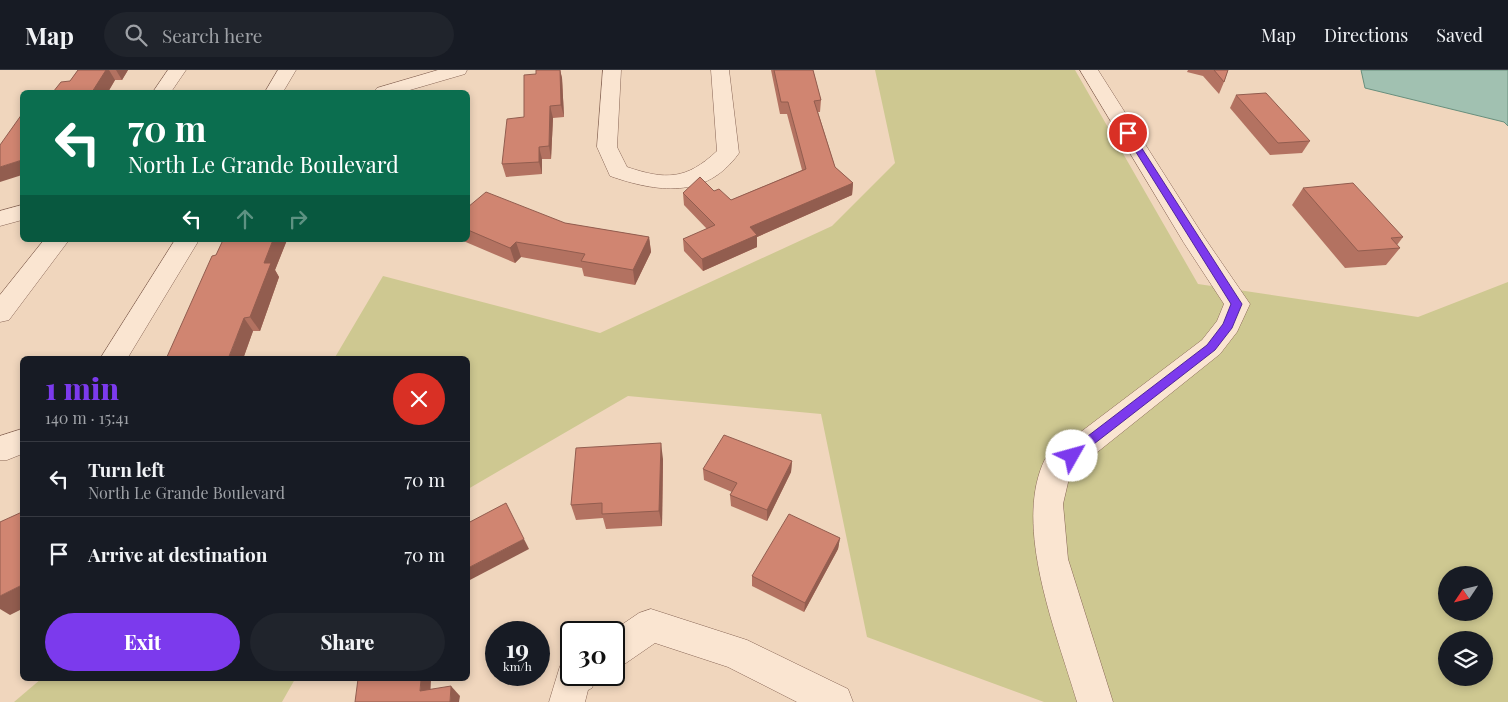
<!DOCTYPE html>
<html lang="en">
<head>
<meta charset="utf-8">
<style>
  :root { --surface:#171b24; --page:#20242c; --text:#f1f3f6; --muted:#9ea1a6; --line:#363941; --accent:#7c3aed }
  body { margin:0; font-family:"Playfair Display",serif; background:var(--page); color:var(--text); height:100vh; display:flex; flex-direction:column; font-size:19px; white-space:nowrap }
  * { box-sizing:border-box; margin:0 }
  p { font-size:16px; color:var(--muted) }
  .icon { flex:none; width:28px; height:28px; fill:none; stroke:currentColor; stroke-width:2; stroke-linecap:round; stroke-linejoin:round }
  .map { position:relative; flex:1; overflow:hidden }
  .drawer { position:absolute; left:20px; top:286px; width:450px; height:325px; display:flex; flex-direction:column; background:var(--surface); border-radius:8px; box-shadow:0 2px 8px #0003 }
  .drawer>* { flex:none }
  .top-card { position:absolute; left:20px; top:20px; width:450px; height:152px; border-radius:8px; box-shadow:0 2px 8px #0003; background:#0b6e4f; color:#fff; overflow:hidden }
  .needle { width:32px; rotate:235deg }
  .controls { position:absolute; left:1438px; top:496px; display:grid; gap:10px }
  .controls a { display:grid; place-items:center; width:55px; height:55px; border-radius:50%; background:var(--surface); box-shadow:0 2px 8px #0003; font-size:25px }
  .speed { position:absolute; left:485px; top:551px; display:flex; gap:10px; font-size:25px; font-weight:700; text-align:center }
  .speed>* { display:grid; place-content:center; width:65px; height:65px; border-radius:50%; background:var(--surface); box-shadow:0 2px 8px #0003; line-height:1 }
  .speed small { font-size:12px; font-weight:400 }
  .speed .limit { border:2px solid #111; border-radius:8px; background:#fff; color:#111 }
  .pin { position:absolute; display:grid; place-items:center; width:42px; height:42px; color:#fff; margin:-21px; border:2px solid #fff; border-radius:50%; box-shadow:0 1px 5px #0007 }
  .me { position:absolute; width:55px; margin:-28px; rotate:52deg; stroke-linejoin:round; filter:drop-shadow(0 0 4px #0008) }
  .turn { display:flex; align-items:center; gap:18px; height:105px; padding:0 25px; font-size:22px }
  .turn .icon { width:65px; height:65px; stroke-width:2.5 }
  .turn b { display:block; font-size:35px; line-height:42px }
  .lanes { display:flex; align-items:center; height:48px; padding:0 25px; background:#0003; justify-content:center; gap:25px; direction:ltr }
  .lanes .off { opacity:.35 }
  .round { display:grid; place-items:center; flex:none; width:52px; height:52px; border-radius:26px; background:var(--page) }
  .overview { display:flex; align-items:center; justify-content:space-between; height:85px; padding:0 25px }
  h1 { font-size:30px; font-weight:800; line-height:38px; color:var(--accent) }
  .primary-button { display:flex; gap:10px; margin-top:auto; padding:10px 25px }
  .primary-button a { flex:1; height:58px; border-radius:30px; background:var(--accent); color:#fff; font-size:20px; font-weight:800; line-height:58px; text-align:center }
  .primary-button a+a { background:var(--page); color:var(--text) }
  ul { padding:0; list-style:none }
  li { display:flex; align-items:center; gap:15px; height:75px; padding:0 25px; border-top:1px solid var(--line) }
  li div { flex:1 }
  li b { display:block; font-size:19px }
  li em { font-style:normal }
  header { display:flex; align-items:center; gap:30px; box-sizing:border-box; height:70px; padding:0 25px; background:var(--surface); border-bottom:1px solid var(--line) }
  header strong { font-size:24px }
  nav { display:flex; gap:28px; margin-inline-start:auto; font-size:18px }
  .search { width:350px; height:45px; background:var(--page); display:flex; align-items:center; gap:12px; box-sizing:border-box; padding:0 18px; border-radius:28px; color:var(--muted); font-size:19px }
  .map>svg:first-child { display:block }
</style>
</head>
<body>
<header>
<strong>Map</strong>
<div class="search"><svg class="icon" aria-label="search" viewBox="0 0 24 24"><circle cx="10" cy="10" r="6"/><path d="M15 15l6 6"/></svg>Search here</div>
<nav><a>Map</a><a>Directions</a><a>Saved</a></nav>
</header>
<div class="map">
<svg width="1508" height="632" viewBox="0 0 1508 632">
  <rect width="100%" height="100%" fill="#f0d6bd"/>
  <g fill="#cec891" fill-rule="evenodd">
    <path d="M875 0H1075L1198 214 1418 247 1508 212V632H1044L867 567 821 344 628 326 468 419V289H334L383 206 600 263 832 156 895 93ZM1446 505H1484V542H1446ZM1446 570H1484V608H1446Z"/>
    <polygon points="41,609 295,609 282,632 14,632"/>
  </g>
  <polygon fill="#a1c1b1" stroke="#688f7d" points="1361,0 1508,0 1508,56 1504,52 1365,18"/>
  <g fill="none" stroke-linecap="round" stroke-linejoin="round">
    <g stroke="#886656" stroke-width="1">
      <g id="minor">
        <polygon points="168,0 186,0 171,22 153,22"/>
        <polygon points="278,0 296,0 283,22 265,22"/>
        <polygon points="438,0 467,0 465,4 403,22 374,22 377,18"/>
        <path d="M603 0H621L617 77 627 97C666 110 686 110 717 81L711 0H729L739 83C706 130 656 122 610 106L597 77Z"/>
        <path d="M1080 0H1098L1204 167 1250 234 1237 262 1220 284 1070 404 1063 434 1068 489 1113 632H1077C1057 564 1012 456 1045 389L1202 270 1217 251 1224 234 1184 173Z"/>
        <polygon points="22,135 22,150 0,156 0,141"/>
        <polygon points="44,170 69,170 9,250 0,252 0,225"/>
        <polygon points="175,170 199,170 127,289 100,289"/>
        <polygon points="22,359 22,384 7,390 0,390 0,366"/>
        <polygon points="651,539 747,570 848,619 853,632 797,632 728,597 655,573 626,593 614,598 614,562 611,562 639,543"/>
        <polygon points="571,591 571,605 597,605 592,618 588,620 585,632 549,632 560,596"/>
      </g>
    </g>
    <use href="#minor" fill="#fae5d1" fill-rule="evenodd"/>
  </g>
  <g fill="#b37261">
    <polygon points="78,0 128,0 122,10 115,10 108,22 53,22 70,11"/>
    <polygon points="536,0 560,0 562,8 564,47 553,48 551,89 542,89 542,104 506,107 502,94 524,47 536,4"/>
    <polygon points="771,0 813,0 821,30 820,42 818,42 835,97 853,113 852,125 757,167 757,177 703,201 684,181 683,169 707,159 684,135 683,123 714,121 731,130 802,100 787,44 780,44"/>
    <polygon points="1188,0 1228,0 1224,12 1219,24 1203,6 1187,2"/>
    <polygon points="1236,25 1310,71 1302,83 1270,85 1230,38"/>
    <polygon points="1303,118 1403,167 1397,175 1400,178 1386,195 1345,198 1292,135"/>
    <polygon points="468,137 649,167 651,182 635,215 584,206 582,198 521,187 515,193 461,170 468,170"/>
    <polygon points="223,170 287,170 275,200 279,207 260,261 253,261 243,289 216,185"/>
    <polygon points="663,389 662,456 606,459 603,448 576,450 571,435"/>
    <polygon points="792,391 791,402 767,451 731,436 730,425 732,422 704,410 703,399"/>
    <polygon points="840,468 838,479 804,542 752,516 752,506"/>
  </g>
  <g fill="#925d4f">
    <polygon points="106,0 109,0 115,10 108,22 92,22"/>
    <polygon points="116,0 128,0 122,10"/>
    <polygon points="560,0 562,8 564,47 561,35"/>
    <polygon points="550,36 553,48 551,89 549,76"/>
    <polygon points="539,77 542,89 542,104 539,92"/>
    <polygon points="22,90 22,105 0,112 0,97"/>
    <polygon points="853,113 852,125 757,167 757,177 703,201 702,189 750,157"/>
    <polygon points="649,167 651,182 635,215 633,200"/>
    <polygon points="273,170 287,170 275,200 279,207 260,261 250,247 264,193"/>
    <polygon points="516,172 521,187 515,193 510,178"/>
    <polygon points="244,248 253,261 243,289 228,289"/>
    <polygon points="661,373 663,389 662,456 659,441"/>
    <polygon points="792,391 791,402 767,451 767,440"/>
    <polygon points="840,468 838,479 804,542 805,533"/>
    <polygon points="524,469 529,479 468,511 468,498"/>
    <polygon points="22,515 22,539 10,545 0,539 0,526"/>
    <polygon points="421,609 431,609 430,631 420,621"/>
    <polygon points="451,616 460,626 459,632 450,632"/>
  </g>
  <g fill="#d08571" stroke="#925d4f">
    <polygon points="78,0 106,0 92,22 53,22 61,12 70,11"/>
    <polygon points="536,0 560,0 561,35 550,36 549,76 539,77 539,92 502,94 507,49 524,47 524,5 536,4"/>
    <polygon points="774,0 813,0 821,30 814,31 835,97 853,113 750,157 757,165 702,189 683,169 715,155 683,123 700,107 714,121 719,119 731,130 806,99 788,32 781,32"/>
    <polygon points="1214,0 1228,0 1224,12"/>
    <polygon points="1266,23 1310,71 1278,73 1236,25"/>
    <polygon points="22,44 22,90 0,97 0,75"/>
    <polygon points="1353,113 1403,167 1391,168 1400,178 1358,181 1303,118"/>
    <polygon points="486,122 565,153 649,167 633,200 581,191 585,184 516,172 510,178 468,160 468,137"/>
    <polygon points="223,170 273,170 264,193 271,193 250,247 244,248 228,289 166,289 212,186 216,185"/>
    <polygon points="724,365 792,391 767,440 730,425 737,413 703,399"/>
    <polygon points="661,373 659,441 602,444 602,433 571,435 576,378"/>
    <polygon points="506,433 524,469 468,498 468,453"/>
    <polygon points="22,442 22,515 0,526 0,452"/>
    <polygon points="789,444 840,468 805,533 752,506"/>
    <polygon points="358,609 421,609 420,621 451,616 450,632 355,632"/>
  </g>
  <polygon fill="#7c3aed" stroke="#51269a" points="1128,60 1132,63 1242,234 1232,258 1215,280 1072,391 1066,386 1067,382 1207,275 1223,254 1231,234 1124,63"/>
</svg>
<div class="controls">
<a><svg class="needle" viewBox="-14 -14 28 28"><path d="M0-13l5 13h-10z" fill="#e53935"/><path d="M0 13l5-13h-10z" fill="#9ea1a6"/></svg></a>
<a><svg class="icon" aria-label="layers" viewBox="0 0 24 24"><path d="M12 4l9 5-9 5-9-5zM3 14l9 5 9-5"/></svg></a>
</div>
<div class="speed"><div>19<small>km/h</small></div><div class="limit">30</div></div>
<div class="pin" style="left:1128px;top:63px;background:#d93025"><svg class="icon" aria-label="arrive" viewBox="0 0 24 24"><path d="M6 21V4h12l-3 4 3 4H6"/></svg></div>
<svg class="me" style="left:1072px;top:386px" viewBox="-20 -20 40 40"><circle r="19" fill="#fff"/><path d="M0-13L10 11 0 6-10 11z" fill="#7c3aed"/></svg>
<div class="top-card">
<div class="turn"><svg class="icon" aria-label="left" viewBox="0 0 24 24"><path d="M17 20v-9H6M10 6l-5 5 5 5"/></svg><div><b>70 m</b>North Le Grande Boulevard</div></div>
<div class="lanes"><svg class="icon" aria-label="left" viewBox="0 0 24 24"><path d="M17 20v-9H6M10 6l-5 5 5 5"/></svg><svg class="icon off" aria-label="ahead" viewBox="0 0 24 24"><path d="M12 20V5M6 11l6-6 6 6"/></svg><svg class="icon off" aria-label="right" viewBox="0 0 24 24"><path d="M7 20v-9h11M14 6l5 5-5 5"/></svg></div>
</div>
<section class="drawer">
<div class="overview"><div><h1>1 min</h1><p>140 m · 15:41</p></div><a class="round" style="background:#d93025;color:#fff"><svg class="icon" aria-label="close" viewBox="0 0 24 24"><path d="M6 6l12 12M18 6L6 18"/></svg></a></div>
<ul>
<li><svg class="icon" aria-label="left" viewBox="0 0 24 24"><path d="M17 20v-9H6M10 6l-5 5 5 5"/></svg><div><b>Turn left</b><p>North Le Grande Boulevard</p></div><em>70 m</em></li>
<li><svg class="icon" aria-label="arrive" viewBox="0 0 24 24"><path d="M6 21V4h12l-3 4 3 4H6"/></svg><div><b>Arrive at destination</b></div><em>70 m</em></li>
</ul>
<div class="primary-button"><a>Exit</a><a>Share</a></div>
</section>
</div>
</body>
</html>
